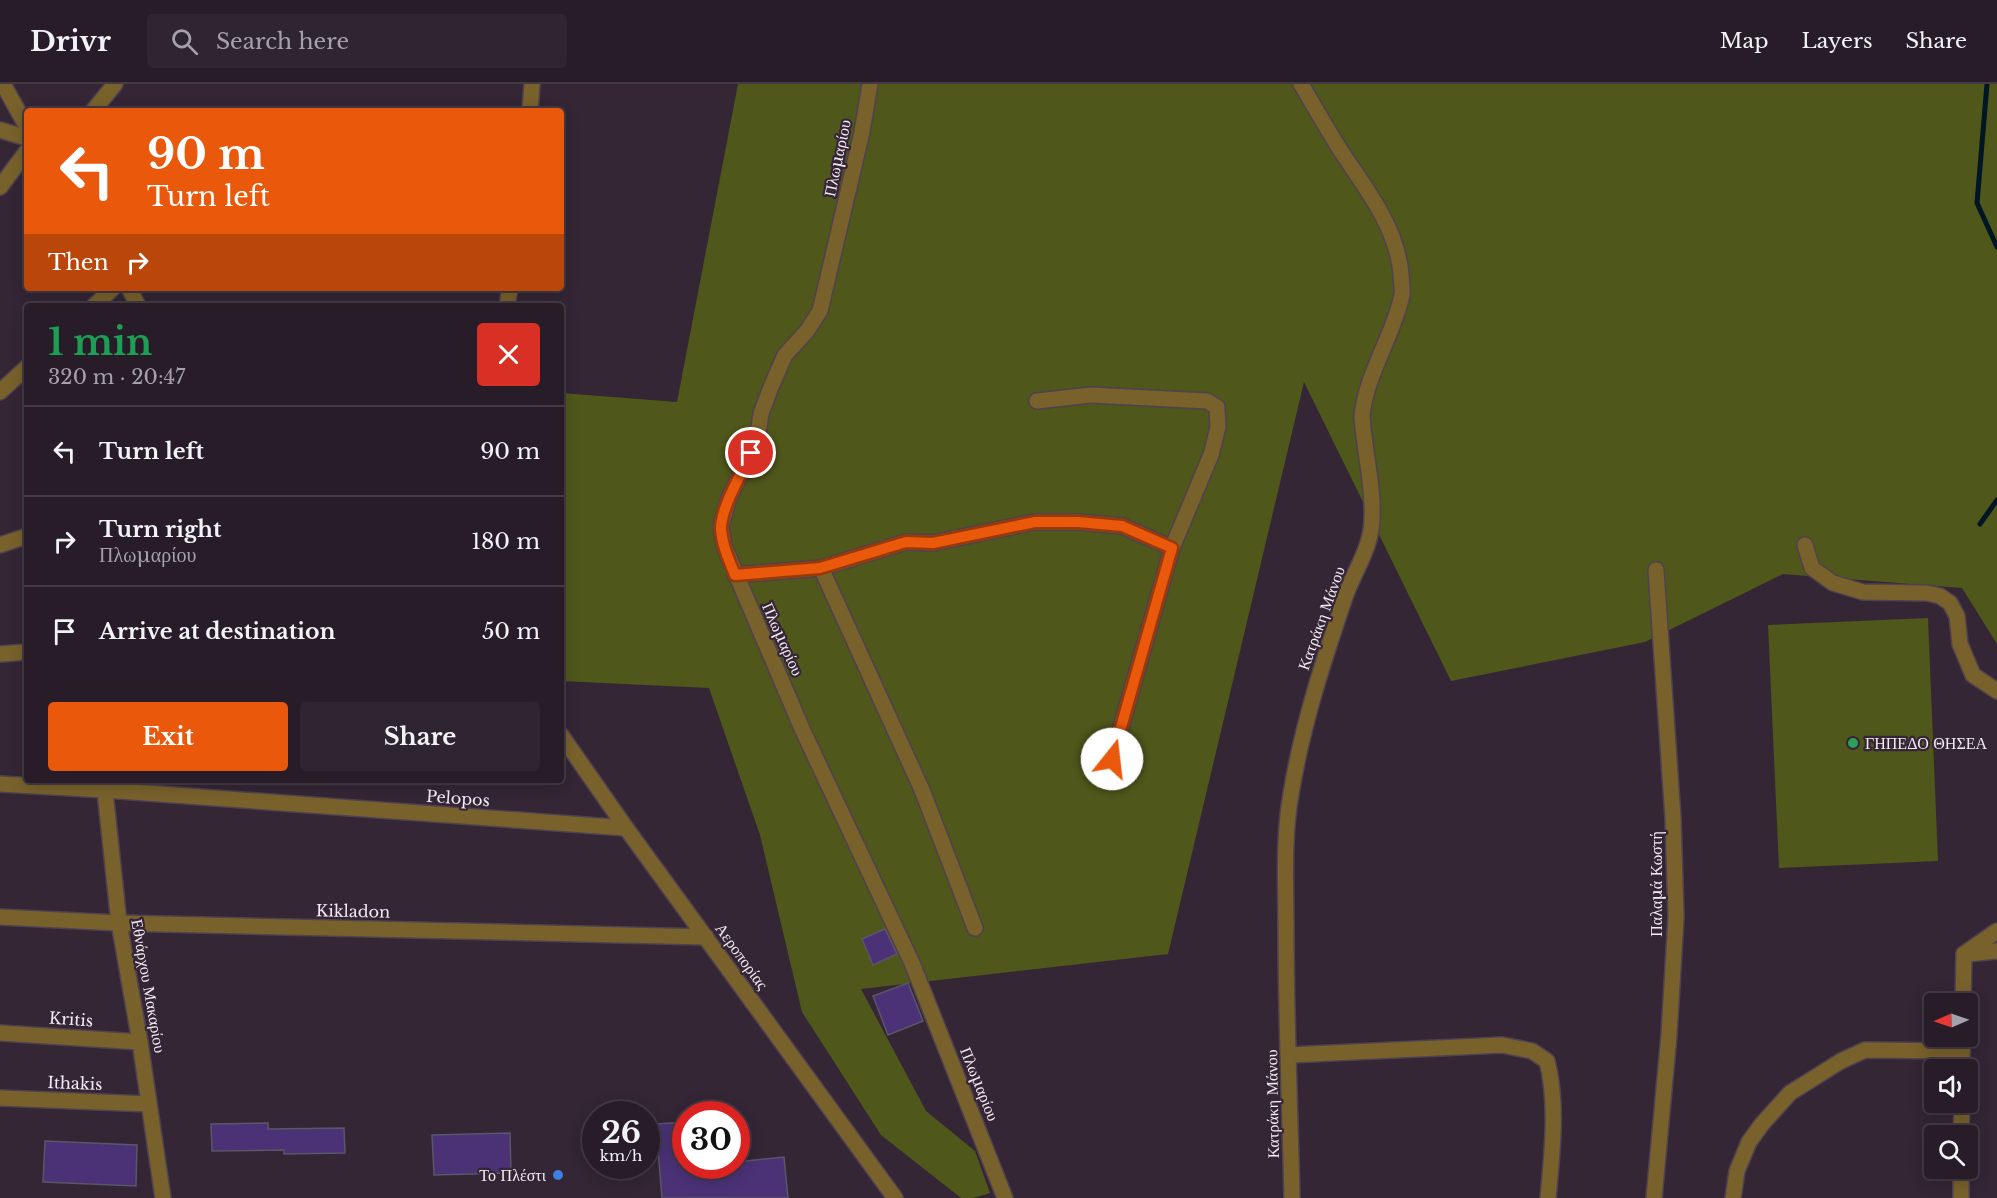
<!DOCTYPE html>
<html lang="en">
<head>
<meta charset="utf-8">
<style>
  :root { --surface:#271c28; --page:#2f2530; --text:#f1f3f6; --muted:#a4a1a8; --line:#433a45; --accent:#ea580c }
  body { margin:0; font-family:"Libre Baskerville",serif; background:var(--page); color:var(--text); height:100vh; display:flex; flex-direction:column; font-size:22px; white-space:nowrap }
  * { box-sizing:border-box; margin:0 }
  p { font-size:20px; color:var(--muted) }
  .icon { flex:none; width:33px; height:33px; fill:none; stroke:currentColor; stroke-width:2; stroke-linecap:round; stroke-linejoin:round }
  .map { position:relative; flex:1; overflow:hidden }
  .side { position:absolute; left:24px; top:219px; width:540px; height:480px; display:flex; flex-direction:column; background:var(--surface); border-radius:6px; box-shadow:0 3px 15px #0003,0 0 0 2px var(--line) }
  .side>* { flex:none }
  .top-card { position:absolute; left:24px; top:24px; width:540px; height:183px; border-radius:6px; box-shadow:0 3px 15px #0003,0 0 0 2px var(--line); background:#ea580c; color:#fff; overflow:hidden }
  .needle { width:39px; rotate:268deg }
  .fabs { position:absolute; left:1924px; top:909px; display:grid; gap:12px }
  .fabs a { display:grid; place-items:center; width:54px; height:54px; border-radius:6px; background:var(--surface); box-shadow:0 3px 15px #0003,0 0 0 2px var(--line); font-size:30px }
  .speed { position:absolute; left:582px; top:1017px; display:flex; gap:12px; font-size:30px; font-weight:700; text-align:center }
  .speed>* { display:grid; place-content:center; width:78px; height:78px; border-radius:50%; background:var(--surface); box-shadow:0 3px 15px #0003,0 0 0 2px var(--line); line-height:1 }
  .speed small { font-size:15px; font-weight:400 }
  .speed .limit { border:9px solid #d22; background:#fff; color:#111 }
  .pin { position:absolute; display:grid; place-items:center; width:51px; height:51px; color:#fff; margin:-26px; border:3px solid #fff; border-radius:50%; box-shadow:0 2px 6px #0007 }
  .me { position:absolute; width:66px; margin:-33px; rotate:16deg; stroke-linejoin:round; filter:drop-shadow(0 0 4px #0008) }
  .turn { display:flex; align-items:center; gap:21px; height:126px; padding:0 24px; font-size:27px }
  .turn .icon { width:78px; height:78px; stroke-width:2.5 }
  .turn b { display:block; font-size:42px; line-height:51px }
  .then { display:flex; align-items:center; height:57px; padding:0 24px; background:#0003; gap:12px; font-size:22px }
  .round { display:grid; place-items:center; flex:none; width:63px; height:63px; border-radius:6px; background:var(--page) }
  .summary { display:flex; align-items:center; justify-content:space-between; height:102px; padding:0 24px }
  h1 { font-size:36px; font-weight:700; line-height:45px; color:#1e9e55 }
  .cta { display:flex; gap:12px; margin-top:auto; padding:12px 24px }
  .cta a { flex:1; height:69px; border-radius:6px; background:var(--accent); color:#fff; font-size:24px; font-weight:700; line-height:69px; text-align:center }
  .cta a+a { background:var(--page); color:var(--text) }
  ul { padding:0; list-style:none }
  li { display:flex; align-items:center; gap:18px; height:90px; padding:0 24px; border-top:2px solid var(--line) }
  li div { flex:1 }
  li b { display:block; font-size:22px }
  li em { font-style:normal }
  header { display:flex; align-items:center; gap:36px; box-sizing:border-box; height:84px; padding:0 30px; background:var(--surface); border-bottom:2px solid var(--line) }
  header strong { font-size:28px }
  nav { display:flex; gap:33px; margin-inline-start:auto; font-size:21px }
  .search { width:420px; height:54px; background:var(--page); display:flex; align-items:center; gap:15px; box-sizing:border-box; padding:0 21px; border-radius:6px; color:var(--muted); font-size:22px }
  .map>svg:first-child { display:block }
</style>
</head>
<body>
<header>
<strong>Drivr</strong>
<div class="search"><svg class="icon" aria-label="search" viewBox="0 0 24 24"><circle cx="10" cy="10" r="6"/><path d="M15 15l6 6"/></svg>Search here</div>
<nav><a>Map</a><a>Layers</a><a>Share</a></nav>
</header>
<div class="map">
<svg width="1997" height="1114" viewBox="0 0 1997 1114">
  <rect width="100%" height="100%" fill="#342635"/>
  <g fill="#4f571b">
    <polygon points="738,0 1997,0 1997,560 1962,504 1783,490 1645,558 1451,597 1304,298 1168,870 861,905 926,1027 975,1067 990,1109 973,1114 961,1114 881,1051 802,928 760,751 709,604 561,597 561,309 677,318"/>
    <polygon points="1928,534 1938,777 1779,784 1768,541"/>
  </g>
  <g fill="none" stroke-linecap="round" stroke-linejoin="round">
    <g stroke="#001624" stroke-width="5">
      <polyline points="1987,0 1977,119 1997,163"/>
      <polyline points="1980,440 1997,416"/>
    </g>
  </g>
  <g fill="#4b3277" stroke="#5a5569" stroke-width="1.5">
    <polygon points="885,845 897,870 873,881 862,855"/>
    <polygon points="908,899 923,937 888,951 873,912"/>
    <polygon points="686,1038 686,1082 736,1082 736,1078 784,1073 788,1114 662,1114 656,1040"/>
    <polygon points="268,1039 268,1045 344,1044 345,1069 284,1070 284,1066 212,1067 211,1040"/>
    <polygon points="510,1049 511,1089 434,1091 432,1051"/>
    <polygon points="45,1057 137,1061 136,1102 43,1098"/>
  </g>
  <g fill="none" stroke-linecap="round" stroke-linejoin="round">
    <g stroke="#4f4150" stroke-width="18">
      <g id="minor">
        <polyline points="3,0 27,43"/>
        <polyline points="870,0 862,48 820,227 807,247 785,271 771,303 761,330 757,356 729,414 721,442 724,462 803,647 912,879 1005,1114"/>
        <polyline points="93,27 115,0"/>
        <polyline points="530,27 532,0"/>
        <polyline points="0,46 27,54"/>
        <polyline points="0,103 27,67"/>
        <polyline points="129,204 138,222"/>
        <polyline points="94,222 113,204"/>
        <polyline points="507,222 510,204"/>
        <polyline points="0,308 27,283"/>
        <polyline points="1037,317 1091,311 1207,317 1217,323 1218,343 1211,371 1172,464 1112,675"/>
        <polyline points="0,461 27,452"/>
        <polyline points="1805,461 1812,484 1833,499 1863,508 1927,509 1940,512 1950,519 1957,532 1960,560 1973,591 1997,607"/>
        <polyline points="821,484 922,706 975,844"/>
        <polyline points="735,491 821,484 906,458 933,459 1035,438 1078,438 1122,442 1172,464"/>
        <polyline points="0,570 27,568"/>
        <polyline points="561,651 626,744 895,1114"/>
        <polyline points="104,698 119,839 140,958 163,1114"/>
        <polyline points="0,700 105,706 626,744"/>
        <polyline points="0,833 119,839 706,853"/>
        <polyline points="1964,870 1997,847"/>
        <polyline points="1967,870 1997,867"/>
        <polyline points="1963,920 1964,870"/>
        <polyline points="0,949 140,958"/>
        <path d="M1289 971 1502 961 1532 967 1547 977C1558 1019 1552 1071 1548 1114"/>
        <polyline points="1962,986 1962,952"/>
        <polyline points="0,1014 149,1020"/>
        <polyline points="1961,1052 1962,1018"/>
        <path d="M1292 1114C1290 1025 1286 935 1286 846 1286 801 1283 754 1291 710 1302 642 1323 578 1345 513 1354 487 1371 465 1372 436 1374 402 1364 367 1362 332 1366 290 1393 253 1402 211 1403 204 1401 196 1401 189 1396 142 1366 105 1341 67 1327 45 1314 22 1301 0"/>
        <polyline points="1654,1114 1669,951 1676,833 1673,734 1656,486"/>
        <polyline points="1733,1114 1737,1087 1749,1058 1762,1040 1790,1009 1841,977 1865,966 1962,967"/>
        <polyline points="1961,1114 1961,1084"/>
      </g>
    </g>
    <use href="#minor" stroke="#78612b" stroke-width="15"/>
  </g>
  <g fill="none" stroke-linecap="round" stroke-linejoin="round">
    <g stroke="#983908" stroke-width="15">
      <path id="route" d="M751 369C742 389 721 423 721 445 722 461 729 476 735 491L820 484 906 458 933 459 1035 438H1078L1122 442 1172 464 1112 675"/>
    </g>
    <use href="#route" stroke="#ea580c" stroke-width="10"/>
  </g>
  <circle fill="#2e9e5b" stroke="#342635" stroke-width="2" cx="1853" cy="659" r="6"/>
  <circle fill="#3f7fe0" stroke="#342635" stroke-width="2" cx="558" cy="1091" r="6"/>
  <g text-anchor="middle" dominant-baseline="central" stroke-width="4.5" stroke-linejoin="round" paint-order="stroke">
    <g font-size="16" fill="#f4eaf4" stroke="#342635">
      <text transform="translate(837 74) rotate(-78)">Πλωμαρίου</text>
      <text transform="translate(1321 534) rotate(-70)">Κατράκη Μάνου</text>
      <text transform="translate(783 555) rotate(66)">Πλωμαρίου</text>
      <text transform="translate(458 714) rotate(4)">Pelopos</text>
      <text transform="translate(1656 800) rotate(-90)">Παλαμά Κωστή</text>
      <text transform="translate(353 827) rotate(1)">Kikladon</text>
      <text transform="translate(742 872) rotate(54)">Αεροπορίας</text>
      <text transform="translate(149 902) rotate(80)">Εθνάρχου Μακαρίου</text>
      <text transform="translate(71 935) rotate(4)">Kritis</text>
      <text transform="translate(75 999) rotate(2)">Ithakis</text>
      <text transform="translate(980 1000) rotate(68)">Πλωμαρίου</text>
      <text transform="translate(1272 1020) rotate(-91)">Κατράκη Μάνου</text>
    </g>
    <g font-size="16" fill="#f4eaf4" stroke="#342635" text-anchor="start">
      <text x="1865" y="659">ΓΗΠΕΔΟ ΘΗΣΕΑ</text>
      <text x="546" y="1091" text-anchor="end">Το Πλέστι</text>
    </g>
  </g>
</svg>
<div class="fabs">
<a><svg class="needle" viewBox="-14 -14 28 28"><path d="M0-13l5 13h-10z" fill="#e53935"/><path d="M0 13l5-13h-10z" fill="#a4a1a8"/></svg></a>
<a><svg class="icon" aria-label="sound" viewBox="0 0 24 24"><path d="M4 9h4l5-4v14l-5-4H4zM17 9q2 3 0 6"/></svg></a>
<a><svg class="icon" aria-label="search" viewBox="0 0 24 24"><circle cx="10" cy="10" r="6"/><path d="M15 15l6 6"/></svg></a>
</div>
<div class="speed"><div>26<small>km/h</small></div><div class="limit">30</div></div>
<div class="pin" style="left:751px;top:369px;background:#d93025"><svg class="icon" aria-label="arrive" viewBox="0 0 24 24"><path d="M6 21V4h12l-3 4 3 4H6"/></svg></div>
<svg class="me" style="left:1112px;top:675px" viewBox="-20 -20 40 40"><circle r="19" fill="#fff"/><path d="M0-13L10 11 0 6-10 11z" fill="#ea580c"/></svg>
<div class="top-card">
<div class="turn"><svg class="icon" aria-label="left" viewBox="0 0 24 24"><path d="M17 20v-9H6M10 6l-5 5 5 5"/></svg><div><b>90 m</b>Turn left</div></div>
<div class="then">Then<svg class="icon" aria-label="right" viewBox="0 0 24 24"><path d="M7 20v-9h11M14 6l5 5-5 5"/></svg></div>
</div>
<section class="side">
<div class="summary"><div><h1>1 min</h1><p>320 m · 20:47</p></div><a class="round" style="background:#d93025;color:#fff"><svg class="icon" aria-label="close" viewBox="0 0 24 24"><path d="M6 6l12 12M18 6L6 18"/></svg></a></div>
<ul>
<li><svg class="icon" aria-label="left" viewBox="0 0 24 24"><path d="M17 20v-9H6M10 6l-5 5 5 5"/></svg><div><b>Turn left</b></div><em>90 m</em></li>
<li><svg class="icon" aria-label="right" viewBox="0 0 24 24"><path d="M7 20v-9h11M14 6l5 5-5 5"/></svg><div><b>Turn right</b><p>Πλωμαρίου</p></div><em>180 m</em></li>
<li><svg class="icon" aria-label="arrive" viewBox="0 0 24 24"><path d="M6 21V4h12l-3 4 3 4H6"/></svg><div><b>Arrive at destination</b></div><em>50 m</em></li>
</ul>
<div class="cta"><a>Exit</a><a>Share</a></div>
</section>
</div>
</body>
</html>
